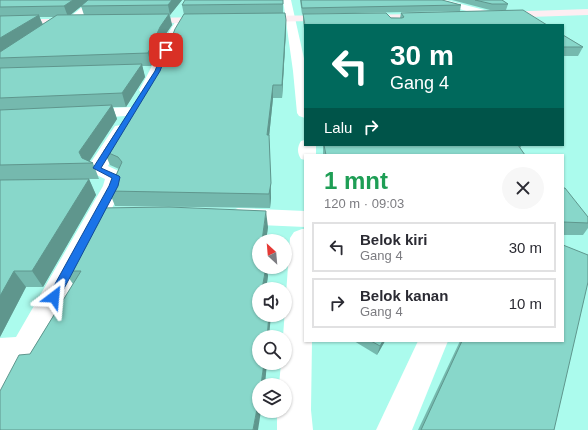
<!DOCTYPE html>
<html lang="id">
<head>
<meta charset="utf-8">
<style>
  :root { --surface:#fff; --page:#f7f7f7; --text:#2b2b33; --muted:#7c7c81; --line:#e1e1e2 }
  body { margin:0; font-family:Arial,sans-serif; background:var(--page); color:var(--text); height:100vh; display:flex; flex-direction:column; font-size:15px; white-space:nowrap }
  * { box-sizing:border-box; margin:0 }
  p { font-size:13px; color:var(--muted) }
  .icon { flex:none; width:22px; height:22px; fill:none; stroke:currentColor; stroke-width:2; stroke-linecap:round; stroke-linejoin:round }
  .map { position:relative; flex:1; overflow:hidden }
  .sheet { position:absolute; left:304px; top:154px; width:260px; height:188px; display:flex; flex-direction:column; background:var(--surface); border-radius:0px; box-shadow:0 1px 3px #0004 }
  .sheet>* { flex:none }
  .guide { position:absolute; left:304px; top:24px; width:260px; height:122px; border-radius:0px; box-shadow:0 1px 3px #0004; background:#00695c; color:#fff; overflow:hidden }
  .needle { width:26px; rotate:334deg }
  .controls { position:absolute; left:252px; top:234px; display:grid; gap:8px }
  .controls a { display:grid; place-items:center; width:40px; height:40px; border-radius:50%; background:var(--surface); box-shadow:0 1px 3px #0004; font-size:20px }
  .pin { position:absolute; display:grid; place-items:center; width:34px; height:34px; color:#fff; margin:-17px; border-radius:8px; box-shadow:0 2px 6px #0006 }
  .me { position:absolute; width:44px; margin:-22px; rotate:29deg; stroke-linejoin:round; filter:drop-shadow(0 0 3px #0008) }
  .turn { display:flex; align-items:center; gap:14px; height:84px; padding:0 20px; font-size:18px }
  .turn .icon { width:52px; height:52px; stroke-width:2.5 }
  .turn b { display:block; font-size:28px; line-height:34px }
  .then { display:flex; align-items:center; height:38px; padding:0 20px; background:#0003; gap:8px; font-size:15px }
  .round { display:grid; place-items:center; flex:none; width:42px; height:42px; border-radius:21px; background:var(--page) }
  .head { display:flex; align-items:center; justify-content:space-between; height:68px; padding:0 20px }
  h1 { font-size:24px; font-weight:700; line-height:30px; color:#1e9e55 }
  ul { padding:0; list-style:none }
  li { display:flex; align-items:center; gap:12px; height:50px; margin:0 8px 6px; padding:0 12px; border:2px solid var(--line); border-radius:0px }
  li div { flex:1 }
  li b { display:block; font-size:15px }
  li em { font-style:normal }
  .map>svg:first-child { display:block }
</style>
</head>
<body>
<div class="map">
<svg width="588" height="430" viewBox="0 0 588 430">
  <rect width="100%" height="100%" fill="#abfbed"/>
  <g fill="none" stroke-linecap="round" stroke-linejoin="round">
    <g fill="#fff" fill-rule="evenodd">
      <polygon points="91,0 100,0 74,24 66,24 65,22 66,20"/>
      <polygon points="283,0 291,0 305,63 305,118 299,116 297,113 293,71"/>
      <polygon points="432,0 446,0 496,13 498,15 493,18 433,2"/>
      <path d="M181 18 186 21C172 44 166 71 151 93L146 94 141 93 139 90C153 67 162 41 177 19Z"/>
      <polygon points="133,107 139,109 141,112 139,115 85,119 79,117 77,114 79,111 85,109"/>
      <polygon points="121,125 127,126 129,130 108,166 123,173 126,177 123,186 12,410 0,415 0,338 16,337 103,186 105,179 90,172 87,168 115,126"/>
      <path d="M305 140V145H316V155H305V160L301 159C297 153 297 147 301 141Z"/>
      <polygon points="238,208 305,211 305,227 238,224 230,221 227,216 230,211"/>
      <polygon points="302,229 305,229 305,341 312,341 311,410 313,430 277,430 277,411 285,411 285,385 279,385 281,363 285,363 285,337 283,337 290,238 294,232"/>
      <polygon points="418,341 448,341 412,430 376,430"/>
    </g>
    <g fill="#fdeef2" fill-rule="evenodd">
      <polygon points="588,9 588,15 499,18 494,15 499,12"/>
      <polygon points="429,14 432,15 434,17 432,19 255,22 250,19 255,16"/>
      <polygon points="211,17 216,20 215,22 141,24 136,21 141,18"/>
      <polygon points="0,19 77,19 82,22 77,25 0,25"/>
    </g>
  </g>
  <g fill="#75b9ae" fill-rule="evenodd">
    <path d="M0 0H182L170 15 172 25 163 38 151 66H142L145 77 126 107H113L117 119 89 162 93 163 99 179H69H89L96 195 43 287H26L0 337ZM81 6 84 15H70ZM39 17H54L43 24Z"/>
    <polygon points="300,0 442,0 461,5 460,11 302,14"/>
    <polygon points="452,0 502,0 508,4 506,10 490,10"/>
    <polygon points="283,4 283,13 286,30 282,98 273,98 269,137 271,198 270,208 115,206 109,191 119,169 110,165 104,151 163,60 184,15 182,5"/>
    <polygon points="523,10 305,25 305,34 303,23 303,14 400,18 401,13"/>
    <polygon points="563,35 583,47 578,56 563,56"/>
    <polygon points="323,145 522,145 520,148 525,155 323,155"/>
    <polygon points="563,188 588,217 588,228 583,235 563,235"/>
    <polygon points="268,227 266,241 259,241 259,267 268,276 266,289 259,289 30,354 73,284 64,271"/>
    <polygon points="354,341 385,341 377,355"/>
    <polygon points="460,341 563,341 554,430 418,430"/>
  </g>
  <g fill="#5f968d">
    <polygon points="73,0 89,0 68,17 64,6"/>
    <polygon points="172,0 182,0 170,15 168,5"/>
    <polygon points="169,14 172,25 163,38 151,66 148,53 160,27"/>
    <polygon points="39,15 43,26 0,53 0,38"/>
    <polygon points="286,20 286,30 282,98 282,85"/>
    <polygon points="142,64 145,77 126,107 122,93"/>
    <polygon points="273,85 273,98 269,137 271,198 270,208 267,135"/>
    <polygon points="112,105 117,119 88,163 84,163 79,152"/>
    <polygon points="89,179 96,195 43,287 32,271"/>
    <polygon points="266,211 268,227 266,241 262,241"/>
    <polygon points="266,267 267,267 268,276 266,289 262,289"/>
    <polygon points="14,271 26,287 0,337 0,296"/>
    <polygon points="269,315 271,315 269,337 267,337"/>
    <polygon points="383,341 385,341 377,355 380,346"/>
    <polygon points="264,363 267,363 265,385 261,385"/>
    <polygon points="259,398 259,411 261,411 258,430 253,430"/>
  </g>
  <g fill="#88d7ca" stroke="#5f968d">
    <polygon points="0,0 73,0 64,6 0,7"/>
    <polygon points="88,0 172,0 168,5 81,6"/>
    <polygon points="185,0 283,0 283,4 182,5"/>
    <polygon points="301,0 442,0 461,5 302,8"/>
    <polygon points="475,0 502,0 508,4 492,4"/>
    <polygon points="523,10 547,25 305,25 303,14 386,13 391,18 402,18 404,17 401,13"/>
    <polygon points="285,13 286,20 282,85 273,85 267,135 269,135 271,183 269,194 109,191 122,162 118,157 104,151 163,60 175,29 184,14"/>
    <polygon points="169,14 160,27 148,53 0,58 0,52 57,15"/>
    <polygon points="39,15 0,38 0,16"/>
    <polygon points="563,35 583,47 563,47"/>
    <polygon points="142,64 122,93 0,98 0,68"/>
    <polygon points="112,105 79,152 82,158 93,163 0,165 0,110"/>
    <polygon points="324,145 518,145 525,155 326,155"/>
    <polygon points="89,179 32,271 14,271 0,296 0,180"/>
    <polygon points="563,188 565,188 588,217 588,223 563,222"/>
    <polygon points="169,207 266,211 262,241 259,241 259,267 266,267 262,289 259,289 259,315 269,315 267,337 259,337 259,363 264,363 261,385 259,385 259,398 253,430 0,430 0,391 19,355 30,354 81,271 64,271 99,208"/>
    <polygon points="563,245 588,255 588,282 554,430 421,430 462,341 563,341"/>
    <polygon points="371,341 383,341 380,346"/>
  </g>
  <polygon fill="#1a73e8" stroke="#114b97" points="166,48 168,50 160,71 101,168 119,176 120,177 118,186 58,300 54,301 50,300 49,297 50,293 109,186 112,178 93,168 155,71 163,50"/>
</svg>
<div class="controls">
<a><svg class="needle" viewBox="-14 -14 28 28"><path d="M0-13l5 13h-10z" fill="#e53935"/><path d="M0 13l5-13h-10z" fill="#7c7c81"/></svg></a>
<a><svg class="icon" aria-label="sound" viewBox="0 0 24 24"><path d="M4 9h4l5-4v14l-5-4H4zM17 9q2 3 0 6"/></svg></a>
<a><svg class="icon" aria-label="search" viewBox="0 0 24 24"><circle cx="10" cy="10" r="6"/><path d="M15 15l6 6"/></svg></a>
<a><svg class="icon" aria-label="layers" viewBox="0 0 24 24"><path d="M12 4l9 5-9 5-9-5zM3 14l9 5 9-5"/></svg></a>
</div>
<div class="pin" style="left:166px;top:50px;background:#d93025"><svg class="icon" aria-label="arrive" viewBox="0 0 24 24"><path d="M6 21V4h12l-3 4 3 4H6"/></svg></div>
<svg class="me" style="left:54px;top:297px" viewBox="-20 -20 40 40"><path d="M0-17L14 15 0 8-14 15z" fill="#1a73e8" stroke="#fff" stroke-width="4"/></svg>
<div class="guide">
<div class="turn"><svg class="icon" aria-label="left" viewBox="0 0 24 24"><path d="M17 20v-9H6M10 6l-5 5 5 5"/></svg><div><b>30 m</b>Gang 4</div></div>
<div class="then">Lalu<svg class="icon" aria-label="right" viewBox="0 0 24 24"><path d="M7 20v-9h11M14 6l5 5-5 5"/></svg></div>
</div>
<section class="sheet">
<div class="head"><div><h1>1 mnt</h1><p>120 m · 09:03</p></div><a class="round"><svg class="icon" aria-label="close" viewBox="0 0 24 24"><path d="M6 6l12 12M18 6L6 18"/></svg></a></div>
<ul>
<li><svg class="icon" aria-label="left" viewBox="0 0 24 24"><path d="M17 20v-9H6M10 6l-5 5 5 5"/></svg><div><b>Belok kiri</b><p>Gang 4</p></div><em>30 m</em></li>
<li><svg class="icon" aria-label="right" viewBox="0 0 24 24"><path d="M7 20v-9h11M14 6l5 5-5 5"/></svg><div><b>Belok kanan</b><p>Gang 4</p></div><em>10 m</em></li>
</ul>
</section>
</div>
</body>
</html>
